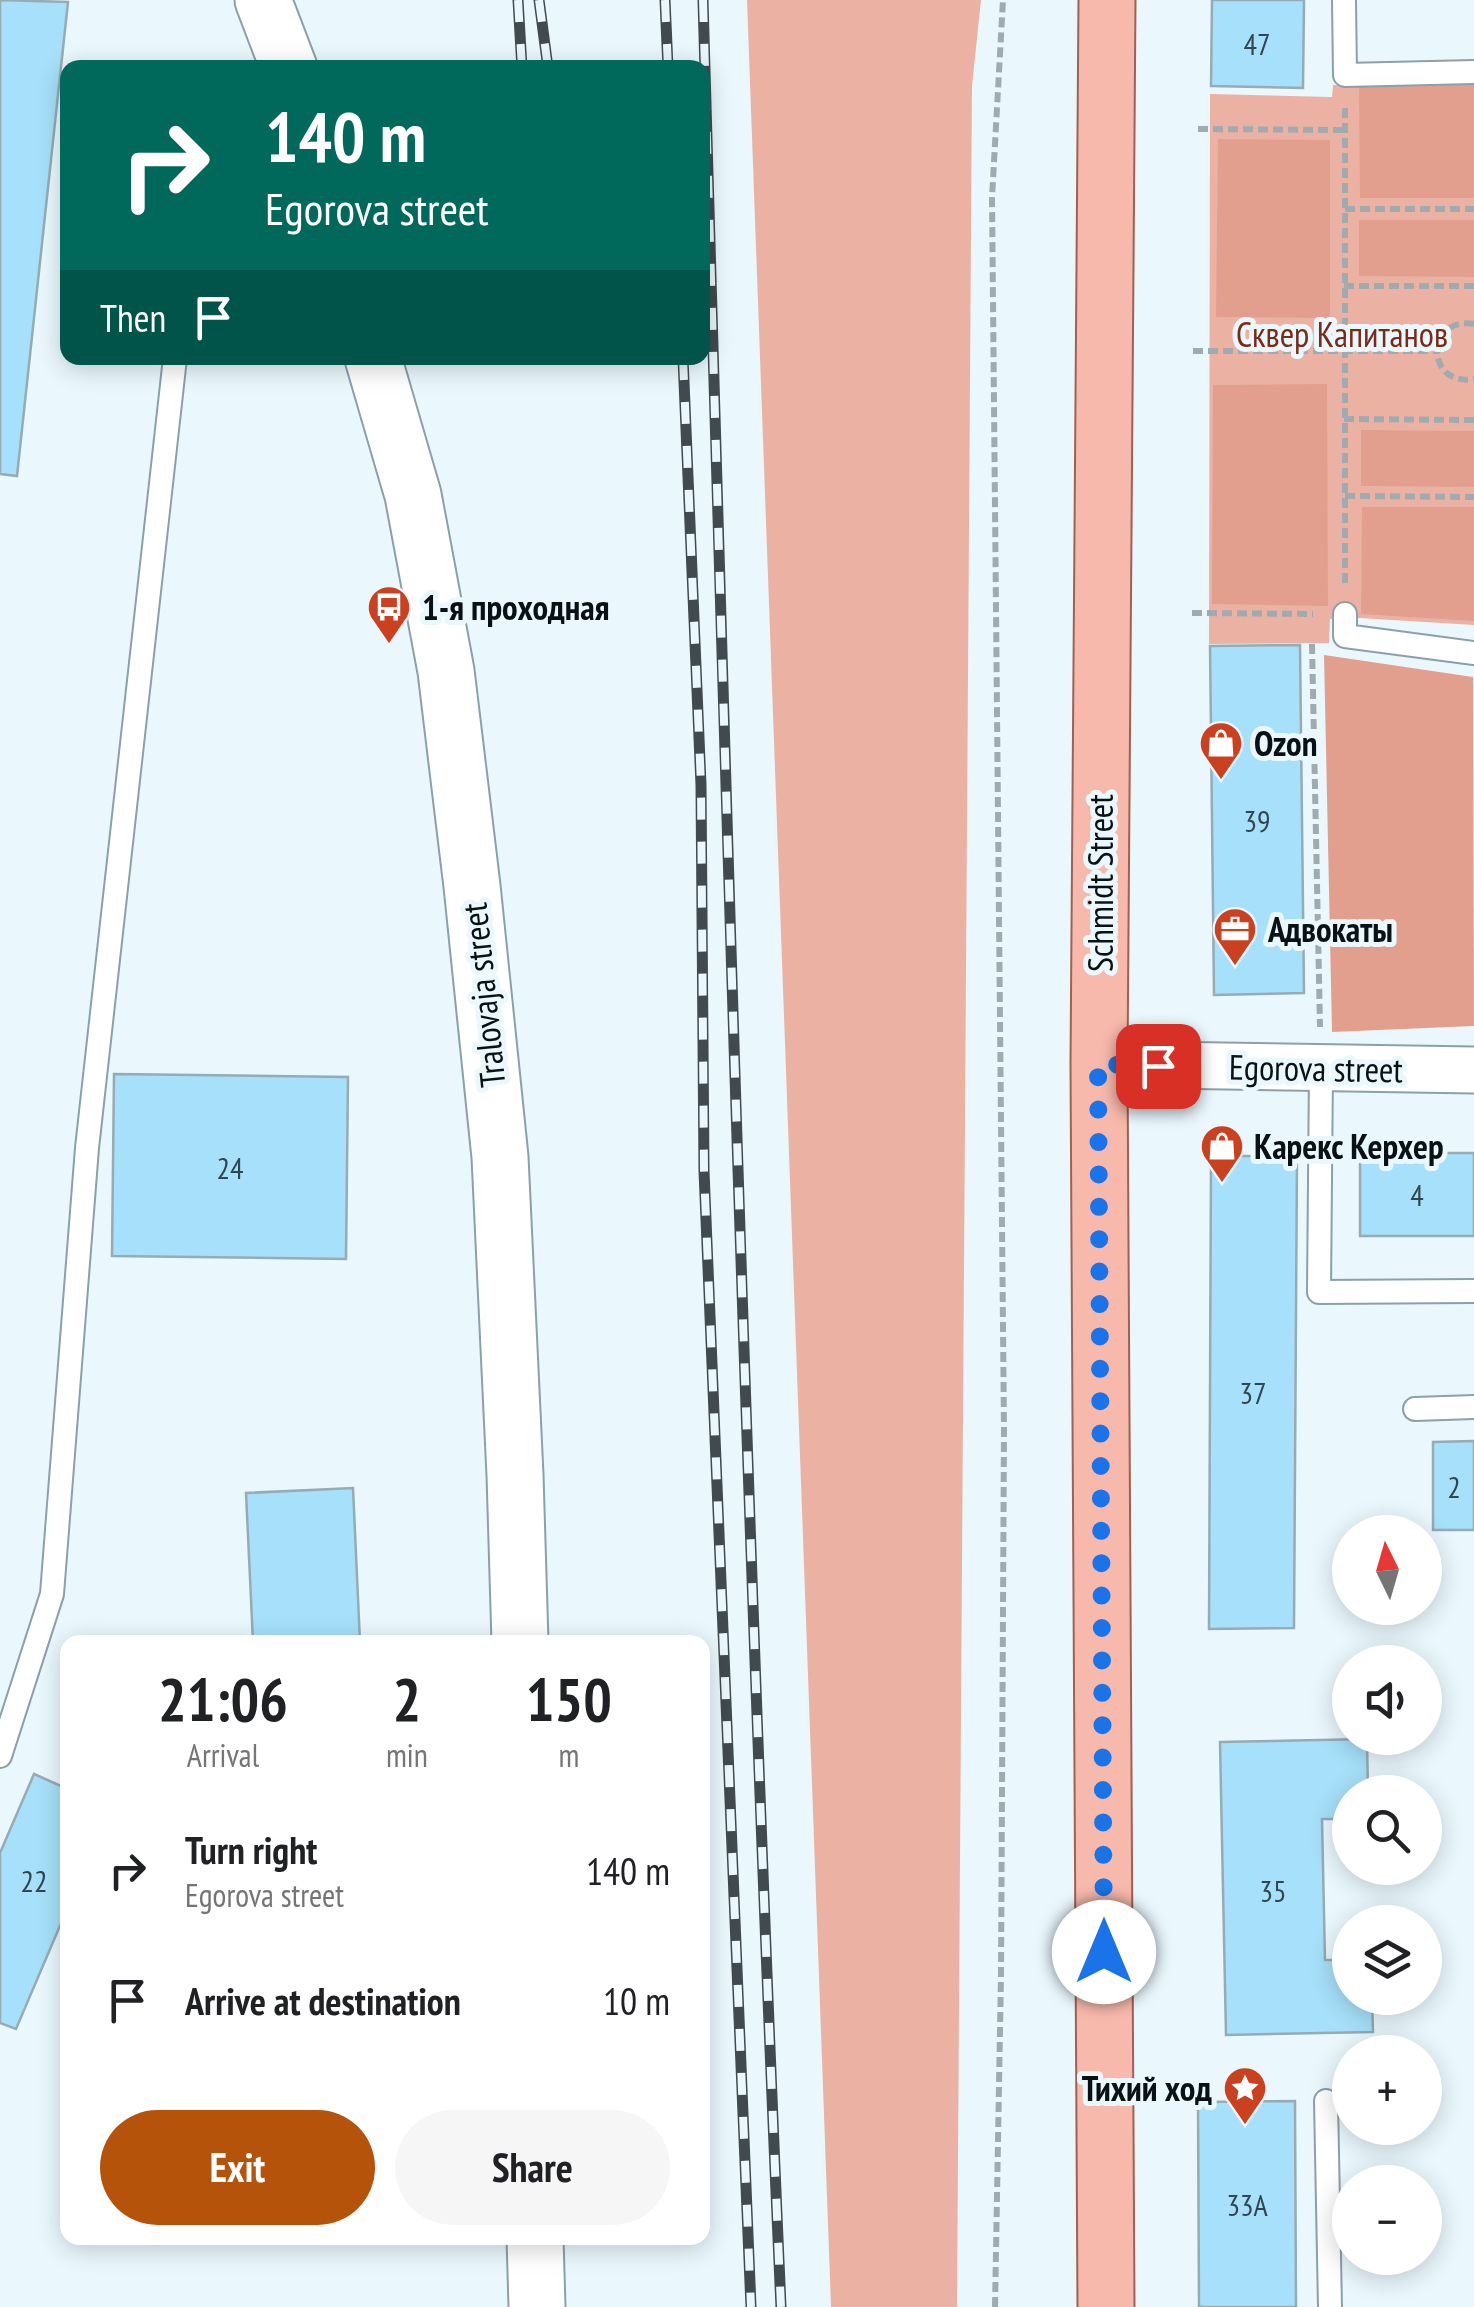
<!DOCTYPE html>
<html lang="en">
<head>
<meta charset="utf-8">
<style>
  :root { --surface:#fff; --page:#f6f6f6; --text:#202124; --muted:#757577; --accent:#b45309 }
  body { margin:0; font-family:"PT Sans Narrow",sans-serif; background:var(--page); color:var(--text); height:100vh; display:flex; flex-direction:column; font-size:38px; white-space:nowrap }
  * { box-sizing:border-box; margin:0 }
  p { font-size:32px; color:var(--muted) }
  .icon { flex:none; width:55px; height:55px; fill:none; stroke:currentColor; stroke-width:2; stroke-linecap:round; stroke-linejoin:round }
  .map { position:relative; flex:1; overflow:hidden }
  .side { position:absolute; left:60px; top:1635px; width:650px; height:610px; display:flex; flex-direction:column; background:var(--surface); border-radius:20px; box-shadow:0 5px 25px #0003 }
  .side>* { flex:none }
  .banner { position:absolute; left:60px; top:60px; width:650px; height:305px; border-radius:20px; box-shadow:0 5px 25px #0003; background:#00695c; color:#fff; overflow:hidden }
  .needle { width:65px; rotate:355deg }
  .tools { position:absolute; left:1332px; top:1515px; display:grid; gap:20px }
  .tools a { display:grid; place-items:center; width:110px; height:110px; border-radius:50%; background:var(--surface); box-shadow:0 5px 25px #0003; font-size:50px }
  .pin { position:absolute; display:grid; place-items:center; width:85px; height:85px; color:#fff; margin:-42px; border-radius:20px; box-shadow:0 5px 15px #0006 }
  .me { position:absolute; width:110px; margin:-55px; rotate:0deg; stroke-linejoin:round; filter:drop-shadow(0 0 8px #0008) }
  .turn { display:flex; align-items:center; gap:35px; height:210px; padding:0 40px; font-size:45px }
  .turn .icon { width:130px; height:130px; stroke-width:2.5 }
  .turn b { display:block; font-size:70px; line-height:85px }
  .then { display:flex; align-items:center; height:95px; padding:0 40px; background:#0003; gap:20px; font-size:38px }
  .eta { display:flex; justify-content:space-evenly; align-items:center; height:170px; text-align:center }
  .eta b { font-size:60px; font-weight:800; line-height:70px }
  .action { display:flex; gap:20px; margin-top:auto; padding:20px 40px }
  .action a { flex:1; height:115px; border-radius:60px; background:var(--accent); color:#fff; font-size:40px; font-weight:800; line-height:115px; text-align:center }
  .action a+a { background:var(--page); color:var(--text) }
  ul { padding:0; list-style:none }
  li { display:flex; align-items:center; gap:30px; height:130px; padding:0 40px }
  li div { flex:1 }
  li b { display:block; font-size:38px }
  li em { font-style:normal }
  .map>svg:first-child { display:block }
</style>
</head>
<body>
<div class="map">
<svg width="1474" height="2307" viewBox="0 0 1474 2307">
  <rect width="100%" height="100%" fill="#eaf8fe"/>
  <g fill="#ebb2a4">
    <polygon points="747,0 981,0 972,86 957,2307 831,2307"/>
    <polygon points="1474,83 1474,625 1360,618 1330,619 1329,643 1209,644 1210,94 1332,97 1333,85"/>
  </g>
  <g fill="#e39f8e">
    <polygon points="1474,85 1474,198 1360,198 1359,86"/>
    <polygon points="1218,139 1330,140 1330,318 1216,317"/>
    <polygon points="1359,220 1474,220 1474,277 1359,276"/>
    <polygon points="1327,384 1328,606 1212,604 1213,385"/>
    <polygon points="1361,430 1474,431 1474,487 1361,486"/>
    <polygon points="1362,507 1474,507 1474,621 1361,614"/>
    <polygon points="1324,655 1473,677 1474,1026 1332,1032"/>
  </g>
  <g fill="#a7e0fa" stroke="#96abb4" stroke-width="2.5">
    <polygon points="0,0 68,2 17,476 0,474"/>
    <polygon points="1212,0 1304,0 1303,88 1211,86"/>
    <polygon points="1300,645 1304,993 1214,995 1210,646"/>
    <polygon points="114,1074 348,1077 346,1259 112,1256"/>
    <rect x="1360" y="1153" width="114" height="83"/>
    <polygon points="1211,1156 1297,1156 1294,1628 1209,1629"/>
    <polygon points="1474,1441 1474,1530 1433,1530 1433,1442"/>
    <polygon points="353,1488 360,1642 253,1642 246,1493"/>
    <polygon points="1367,1739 1368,1792 1350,1792 1350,1819 1322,1819 1325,1960 1350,1960 1350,1998 1372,1998 1373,2032 1226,2035 1220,1742"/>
    <polygon points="34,1774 68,1789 68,1907 16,2029 0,2023 0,1853"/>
    <polygon points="1295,2101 1296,2307 1199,2307 1198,2102"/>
  </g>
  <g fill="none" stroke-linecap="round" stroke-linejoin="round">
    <g stroke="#8ba0a9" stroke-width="26">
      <g id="service">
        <polyline points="1344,0 1345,75 1474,72"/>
        <polyline points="1345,614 1345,636 1474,653"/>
        <polyline points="1321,1068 1319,1292 1474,1291"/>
        <polyline points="1415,1409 1474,1407"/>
        <polyline points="0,1756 52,1594 87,1148 175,358"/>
        <polyline points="1326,2101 1330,2307"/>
      </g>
    </g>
    <g stroke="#8ba0a9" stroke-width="49">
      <polyline id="minor" points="1099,1064 1474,1070"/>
    </g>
    <g stroke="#8ba0a9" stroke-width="59">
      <g id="tertiary">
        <polyline points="263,0 289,68"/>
        <polyline points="373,358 413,495 446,671 472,886 500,1157 515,1475 520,1642"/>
        <polyline points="535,2238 537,2307"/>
      </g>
    </g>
    <g stroke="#a06052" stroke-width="59">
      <polyline id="primary" points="1106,2307 1099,1064 1107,0"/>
    </g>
    <g stroke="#9fabb0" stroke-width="6" stroke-dasharray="10 5" stroke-linecap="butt">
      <polyline points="1198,129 1345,130"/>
      <polyline points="1345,209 1474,209"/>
      <polyline points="1344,286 1474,286"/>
      <path d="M1474 324C1425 316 1425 387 1474 379"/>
      <polyline points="1193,351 1437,351"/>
      <polyline points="1344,419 1474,420"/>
      <polyline points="1345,496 1474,497"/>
      <polyline points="1345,583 1345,106"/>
      <polyline points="1192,613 1313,614"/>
      <polyline points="1312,644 1320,1027"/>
      <polyline points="995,2307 1001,1975 1004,1429 992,198 1003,0"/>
    </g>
    <use href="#service" stroke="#fff" stroke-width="22"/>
    <use href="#minor" stroke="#fff" stroke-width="45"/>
    <use href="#tertiary" stroke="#fff" stroke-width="55"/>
    <use href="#primary" stroke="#f7b9ab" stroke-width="55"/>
    <g stroke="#414a4e" stroke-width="11">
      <g id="rail">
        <polyline points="518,0 522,68"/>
        <polyline points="539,0 548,68"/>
        <polyline points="665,0 668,68"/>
        <path d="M703 0C725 769 747 1538 781 2307"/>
        <polyline points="683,358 701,785 704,1171 751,2307"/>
      </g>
    </g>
    <use href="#rail" stroke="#eaf8fe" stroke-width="8" stroke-dasharray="22" stroke-linecap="butt"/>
  </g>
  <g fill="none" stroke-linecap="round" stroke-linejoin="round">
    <polyline stroke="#1a73e8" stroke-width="18" stroke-dasharray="0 32.4" points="1104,1952 1098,1064 1158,1066"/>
  </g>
  <defs>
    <g id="bus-pin" transform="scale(2.25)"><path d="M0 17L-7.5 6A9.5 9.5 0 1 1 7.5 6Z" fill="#cb4120" stroke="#eaf8fe"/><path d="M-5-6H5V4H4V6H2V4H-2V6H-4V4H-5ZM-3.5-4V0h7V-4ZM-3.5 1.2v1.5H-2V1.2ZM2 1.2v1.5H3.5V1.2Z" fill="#fff"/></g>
    <g id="shop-pin" transform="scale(2.25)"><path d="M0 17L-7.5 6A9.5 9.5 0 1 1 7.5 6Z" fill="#cb4120" stroke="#eaf8fe"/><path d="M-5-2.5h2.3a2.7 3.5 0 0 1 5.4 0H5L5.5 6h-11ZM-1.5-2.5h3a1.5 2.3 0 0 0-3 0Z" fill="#fff"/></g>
    <g id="office-pin" transform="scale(2.25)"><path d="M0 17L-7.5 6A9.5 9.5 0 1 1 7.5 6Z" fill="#cb4120" stroke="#eaf8fe"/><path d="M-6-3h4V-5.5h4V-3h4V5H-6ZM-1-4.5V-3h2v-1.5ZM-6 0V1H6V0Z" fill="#fff"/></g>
    <g id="sight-pin" transform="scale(2.25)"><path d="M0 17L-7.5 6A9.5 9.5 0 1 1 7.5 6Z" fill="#cb4120" stroke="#eaf8fe"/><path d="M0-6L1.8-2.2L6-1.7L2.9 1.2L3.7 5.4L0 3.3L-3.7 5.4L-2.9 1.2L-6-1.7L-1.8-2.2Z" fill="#fff"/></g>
  </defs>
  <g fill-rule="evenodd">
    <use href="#bus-pin" x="389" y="607"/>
    <use href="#shop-pin" x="1221" y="743"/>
    <use href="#office-pin" x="1235" y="929"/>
    <use href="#shop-pin" x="1222" y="1146"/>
    <use href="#sight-pin" x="1245" y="2088"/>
  </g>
  <g text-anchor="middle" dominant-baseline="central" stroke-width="10" stroke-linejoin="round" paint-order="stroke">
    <g font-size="30" fill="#30454e">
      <text x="1257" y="43">47</text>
      <text x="1257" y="820">39</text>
      <text x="230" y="1167">24</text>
      <text x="1417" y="1194">4</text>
      <text x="1253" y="1392">37</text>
      <text x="1454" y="1486">2</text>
      <text x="34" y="1880">22</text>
      <text x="1273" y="1890">35</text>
      <text x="1247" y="2204">33А</text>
    </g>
    <g font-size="35" fill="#7a2b18" stroke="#eaf8fe">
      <text x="1342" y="334">Сквер Капитанов</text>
    </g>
    <g font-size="35" font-weight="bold" fill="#091114" stroke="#eaf8fe" text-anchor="start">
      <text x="422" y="607">1-я проходная</text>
      <text x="1254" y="743">Ozon</text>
      <text x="1268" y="929">Адвокаты</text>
      <text x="1254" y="1146">Карекс Керхер</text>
      <text x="1212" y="2088" text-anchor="end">Тихий ход</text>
    </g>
    <g font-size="35" fill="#091114" stroke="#eaf8fe">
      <text transform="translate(1100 883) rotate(-90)">Schmidt Street</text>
      <text transform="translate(483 995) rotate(-96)">Tralovaja street</text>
      <text transform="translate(1316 1068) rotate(1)">Egorova street</text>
    </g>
  </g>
</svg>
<div class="tools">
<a><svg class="needle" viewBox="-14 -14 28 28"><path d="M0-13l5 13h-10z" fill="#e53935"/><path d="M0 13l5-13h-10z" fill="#757577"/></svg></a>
<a><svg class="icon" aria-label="sound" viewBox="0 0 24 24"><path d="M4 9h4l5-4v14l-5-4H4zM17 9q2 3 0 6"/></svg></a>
<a><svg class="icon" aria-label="search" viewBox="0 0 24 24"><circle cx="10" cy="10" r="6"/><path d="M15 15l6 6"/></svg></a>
<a><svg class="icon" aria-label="layers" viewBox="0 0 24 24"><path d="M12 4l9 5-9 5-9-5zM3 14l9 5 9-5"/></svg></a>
<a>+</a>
<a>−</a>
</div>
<div class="pin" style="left:1158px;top:1066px;background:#d93025"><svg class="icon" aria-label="arrive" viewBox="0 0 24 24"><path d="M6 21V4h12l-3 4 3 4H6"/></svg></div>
<svg class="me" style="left:1104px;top:1952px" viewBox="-20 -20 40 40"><circle r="19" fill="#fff"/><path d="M0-13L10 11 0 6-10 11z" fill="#1a73e8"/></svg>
<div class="banner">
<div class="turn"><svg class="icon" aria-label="right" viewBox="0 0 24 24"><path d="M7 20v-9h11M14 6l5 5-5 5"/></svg><div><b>140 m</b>Egorova street</div></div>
<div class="then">Then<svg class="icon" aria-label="arrive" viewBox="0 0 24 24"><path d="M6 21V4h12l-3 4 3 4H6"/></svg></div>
</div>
<section class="side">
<div class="eta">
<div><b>21:06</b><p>Arrival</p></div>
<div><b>2</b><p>min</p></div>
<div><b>150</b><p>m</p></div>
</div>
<ul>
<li><svg class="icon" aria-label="right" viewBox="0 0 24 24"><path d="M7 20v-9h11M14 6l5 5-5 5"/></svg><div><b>Turn right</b><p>Egorova street</p></div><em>140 m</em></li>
<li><svg class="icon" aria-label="arrive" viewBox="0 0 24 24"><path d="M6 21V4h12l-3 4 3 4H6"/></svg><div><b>Arrive at destination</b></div><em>10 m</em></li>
</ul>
<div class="action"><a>Exit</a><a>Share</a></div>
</section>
</div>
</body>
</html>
